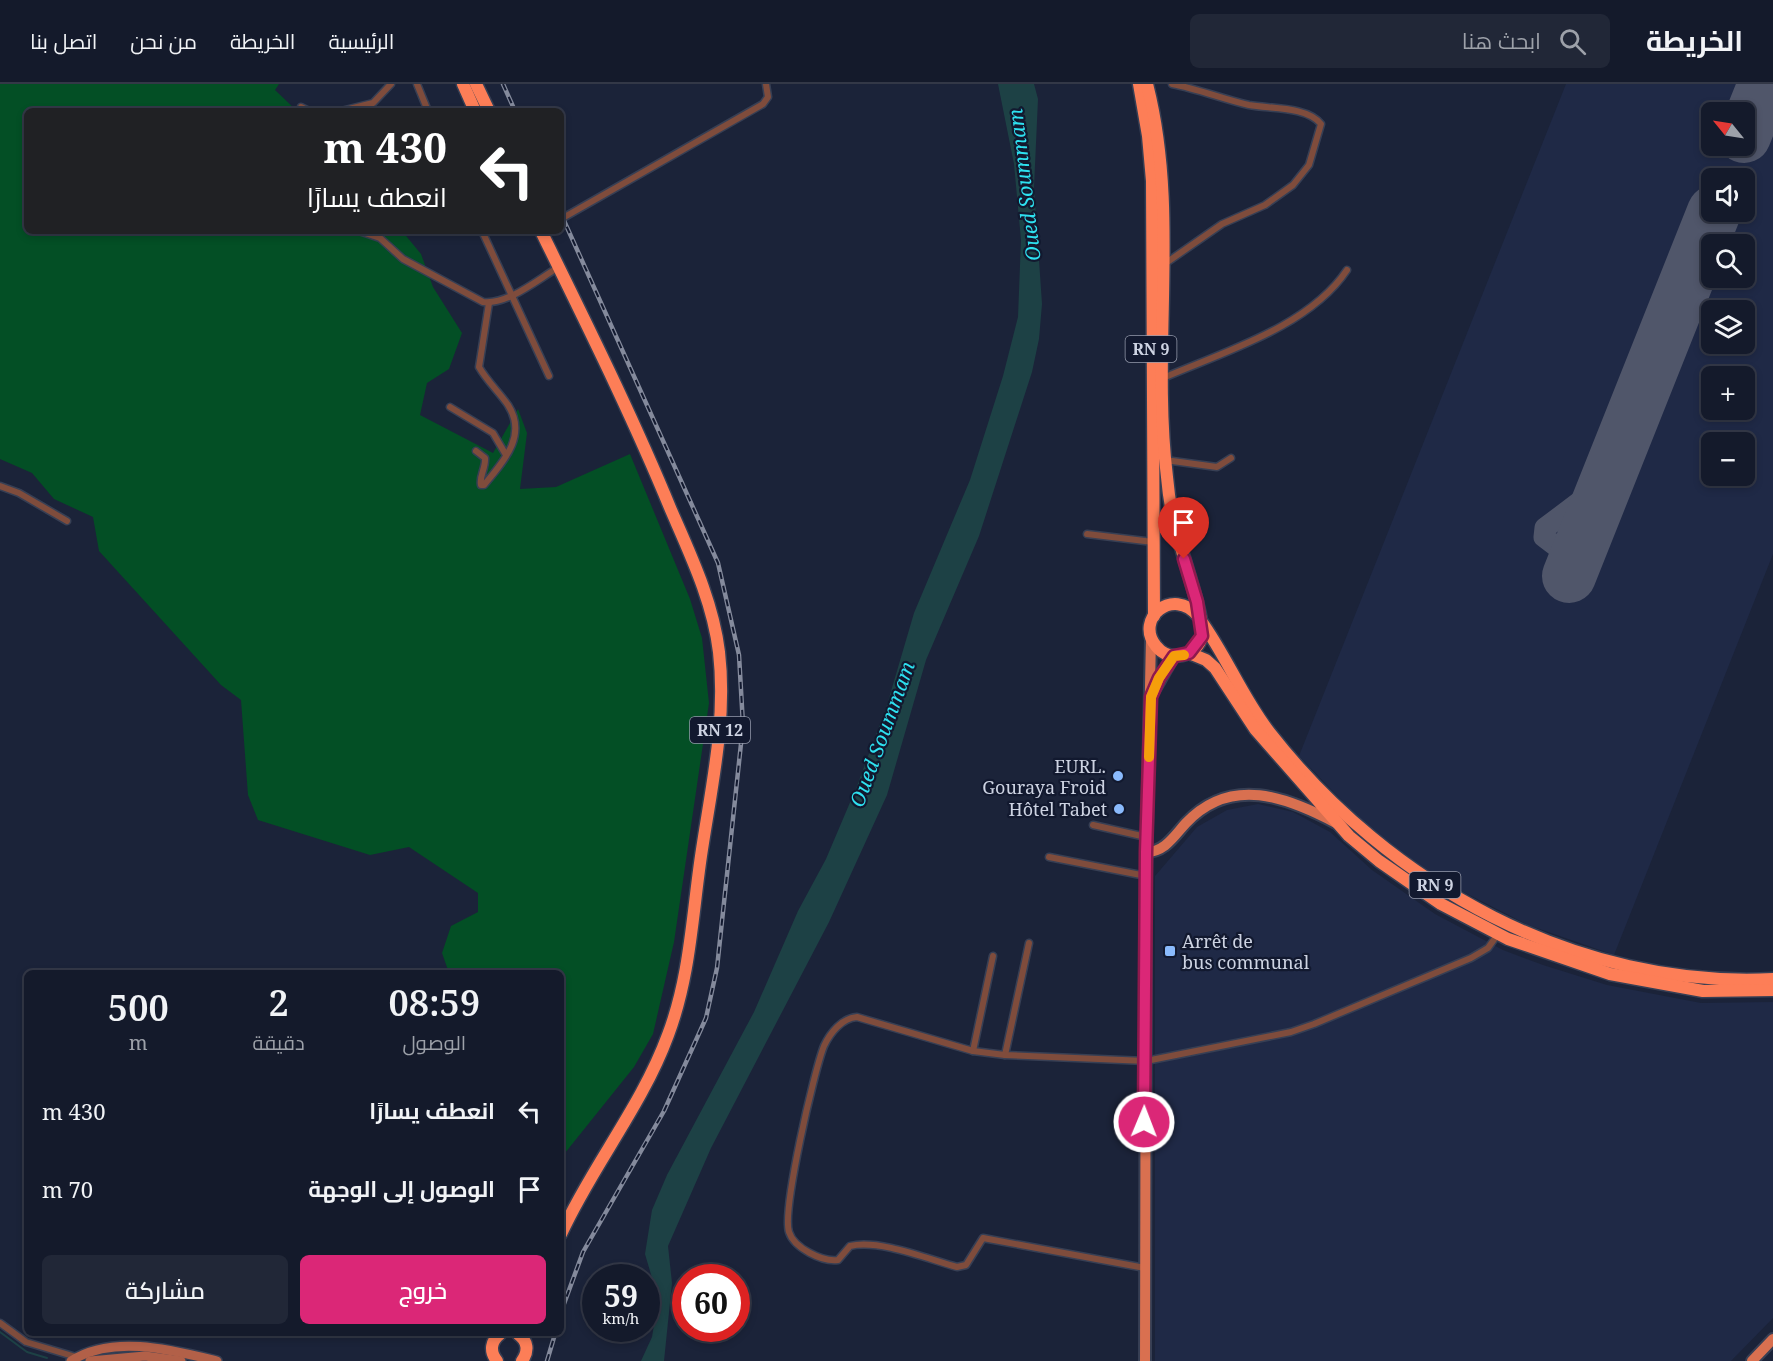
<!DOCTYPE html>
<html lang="ar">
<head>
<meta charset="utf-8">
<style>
  :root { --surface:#141a2b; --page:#212737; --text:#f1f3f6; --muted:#9da1a9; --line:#333847; --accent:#db2777 }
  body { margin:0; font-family:"Noto Serif",Cairo,serif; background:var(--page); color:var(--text); direction:rtl; height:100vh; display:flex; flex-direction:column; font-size:22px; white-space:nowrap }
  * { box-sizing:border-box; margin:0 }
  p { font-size:20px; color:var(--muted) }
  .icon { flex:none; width:33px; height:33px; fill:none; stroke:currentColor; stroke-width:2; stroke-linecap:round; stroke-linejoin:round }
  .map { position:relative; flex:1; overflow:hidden; direction:ltr }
  .sheet { position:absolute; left:24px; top:886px; width:540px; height:366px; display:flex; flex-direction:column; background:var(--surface); border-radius:9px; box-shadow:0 3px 9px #0003,0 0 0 2px var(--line); direction:rtl }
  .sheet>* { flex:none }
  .guide { position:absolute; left:24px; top:24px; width:540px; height:126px; border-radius:9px; box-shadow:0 3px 9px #0003,0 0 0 2px var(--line); direction:rtl; background:#202124; color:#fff; overflow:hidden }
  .needle { width:39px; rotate:300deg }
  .controls { position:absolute; left:1701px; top:18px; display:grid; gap:12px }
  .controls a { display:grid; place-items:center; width:54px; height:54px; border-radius:9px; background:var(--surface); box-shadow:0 3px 9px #0003,0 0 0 2px var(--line); font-size:30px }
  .speed { position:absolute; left:582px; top:1180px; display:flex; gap:12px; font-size:30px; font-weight:700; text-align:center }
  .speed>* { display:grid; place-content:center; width:78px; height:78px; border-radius:50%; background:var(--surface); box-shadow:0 3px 9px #0003,0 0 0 2px var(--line); line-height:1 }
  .speed small { font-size:15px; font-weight:400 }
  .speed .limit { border:9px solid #d22; background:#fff; color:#111 }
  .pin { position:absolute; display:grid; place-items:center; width:51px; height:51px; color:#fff; margin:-62px -26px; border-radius:50% 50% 50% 0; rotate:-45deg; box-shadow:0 0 6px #0007 }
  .pin .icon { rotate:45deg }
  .me { position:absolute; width:66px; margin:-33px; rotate:1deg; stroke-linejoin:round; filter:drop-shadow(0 0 4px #0008) }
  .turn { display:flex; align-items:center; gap:21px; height:126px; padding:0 18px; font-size:27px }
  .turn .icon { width:78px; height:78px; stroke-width:2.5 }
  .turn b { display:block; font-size:42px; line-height:51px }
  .eta { display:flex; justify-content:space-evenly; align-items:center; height:102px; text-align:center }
  .eta b { font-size:36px; font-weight:600; line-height:42px }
  .cta { display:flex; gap:12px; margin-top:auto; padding:12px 18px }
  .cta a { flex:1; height:69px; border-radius:9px; background:var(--accent); color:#fff; font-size:24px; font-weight:600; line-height:69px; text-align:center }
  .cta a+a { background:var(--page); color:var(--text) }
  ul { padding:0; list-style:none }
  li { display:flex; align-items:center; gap:18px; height:78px; padding:0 18px }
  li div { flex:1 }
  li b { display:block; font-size:22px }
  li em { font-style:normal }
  header { display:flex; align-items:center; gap:36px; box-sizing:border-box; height:84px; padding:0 30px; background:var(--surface); border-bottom:2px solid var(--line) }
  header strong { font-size:28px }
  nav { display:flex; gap:33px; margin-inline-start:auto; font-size:21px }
  .search { width:420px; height:54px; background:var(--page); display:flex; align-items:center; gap:15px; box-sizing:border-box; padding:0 21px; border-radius:9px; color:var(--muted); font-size:22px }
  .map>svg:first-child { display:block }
</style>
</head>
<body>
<header>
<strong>الخريطة</strong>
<div class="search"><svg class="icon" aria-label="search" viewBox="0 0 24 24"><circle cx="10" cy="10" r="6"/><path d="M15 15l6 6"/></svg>ابحث هنا</div>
<nav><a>الرئيسية</a><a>الخريطة</a><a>من نحن</a><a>اتصل بنا</a></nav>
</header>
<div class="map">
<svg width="1773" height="1277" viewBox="0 0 1773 1277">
  <rect width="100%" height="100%" fill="#1b2339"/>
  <g fill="#1f2946" fill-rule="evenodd">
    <path d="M1566 0H1773V470L1614 871 1528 841 1442 797 1367 743 1299 672ZM1712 28H1744V62H1712ZM1712 94H1744V128H1712ZM1712 160H1744V194H1712ZM1712 226H1744V260H1712ZM1712 292H1744V326H1712ZM1712 358H1744V392H1712Z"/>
    <polygon points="1258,720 1293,728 1330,748 1372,786 1435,830 1503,866 1543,881 1607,901 1701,919 1773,918 1773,1234 1731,1277 1155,1277 1155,792 1197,743 1227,726"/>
  </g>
  <polygon fill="#034f25" points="0,0 279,0 275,6 297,27 27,27 27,147 402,147 421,170 433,203 462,249 449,285 427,299 420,331 493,369 518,325 527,349 520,405 556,403 630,370 690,515 702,554 709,619 674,858 653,950 634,983 561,1074 561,890 449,889 442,869 451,842 478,828 478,809 409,763 370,771 258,736 248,711 241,616 221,601 99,467 93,433 54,415 32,389 0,375"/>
  <polygon fill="#1d4145" points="998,0 1034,0 1038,15 1034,103 1042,220 1039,255 1032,288 979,452 926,576 887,711 829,838 711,1064 668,1162 672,1199 664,1277 641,1277 652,1253 656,1229 655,1204 645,1170 652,1126 667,1091 754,928 798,827 826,775 857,702 887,621 914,529 970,396 1003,292 1018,233 1021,156 1014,80"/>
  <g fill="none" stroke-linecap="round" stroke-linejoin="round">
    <polyline stroke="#1d4145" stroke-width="2" points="0,1248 27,1268 47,1274"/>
    <polyline stroke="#50566a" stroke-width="21" points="1577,472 1565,469 1544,453 1545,444 1606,398"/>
    <g stroke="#50566a" stroke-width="54">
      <polyline points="1744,52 1765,0"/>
      <polyline points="1569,492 1714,128"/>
    </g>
    <g stroke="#373f54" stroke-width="9">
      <g id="street">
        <polyline points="417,0 428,27"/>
        <polyline points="301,23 309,27"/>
        <polyline points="341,27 373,19 391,0"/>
        <polyline points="561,135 763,20 768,13 766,0"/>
        <path d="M359 147 380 154 403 175 483 218C508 221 538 195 559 183"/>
        <polyline points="482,147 549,292"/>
        <path d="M1163 181 1222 140 1265 121 1293 101 1309 81 1321 40C1307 22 1270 25 1249 21 1223 15 1198 5 1172 0"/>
        <path d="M1163 294C1223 268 1309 243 1347 186"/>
        <polyline points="450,323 493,349 506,371"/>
        <path d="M476 367 485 374C486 384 479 392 481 401H484C503 378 528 352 508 321 499 308 487 297 479 283L489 219"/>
        <polyline points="1165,376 1217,383 1231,374"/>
        <polyline points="0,402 19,409 67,437"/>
        <polyline points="1087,450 1153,458"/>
        <polyline points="1093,741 1146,753"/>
        <polyline points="1049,773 1146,792"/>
        <polyline points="973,967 993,872"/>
        <polyline points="1005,971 1029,859"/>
        <path d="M1145 1184 983 1154 966 1181 957 1183C928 1175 879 1155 850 1162L838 1176C822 1178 794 1164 789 1148 782 1126 814 987 824 962 830 949 842 934 857 933L973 967 1005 971 1146 977 1291 948 1314 940 1471 874 1488 864 1498 850"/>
        <polyline points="0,1239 26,1258 76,1273"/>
      </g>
    </g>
    <g stroke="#373f54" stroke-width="12">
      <g id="secondary">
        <path d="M71 1277C113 1250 172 1266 217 1277"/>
        <polyline points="90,1277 145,1272 181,1277"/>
      </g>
    </g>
    <g stroke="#373f54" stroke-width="14">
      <g id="primary">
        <polyline points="1154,607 1174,572"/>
        <path d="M1146 768C1165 768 1174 752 1186 739 1231 691 1287 713 1336 739"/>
        <polyline points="1145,1277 1146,792 1151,554"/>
        <polyline points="1752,1277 1773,1255"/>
      </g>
    </g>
    <g stroke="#373f54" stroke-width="15">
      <g id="highway">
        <polyline points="463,0 475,27"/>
        <polyline points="476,0 489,27"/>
        <polyline points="1139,0 1148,52 1152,97 1154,532"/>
        <path d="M1147 0C1180 128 1151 263 1167 393 1169 416 1173 438 1180 460 1185 479 1205 536 1202 552 1197 573 1169 579 1156 562 1134 535 1173 502 1198 532"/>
        <path d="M541 147C586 239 632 331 671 426 691 472 713 518 719 568 727 637 711 704 701 772 692 833 690 893 668 951 642 1022 592 1082 561 1150"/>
        <path d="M1201 537C1227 573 1243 615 1270 649 1389 801 1577 905 1773 895"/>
        <polyline points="1189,569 1206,576 1215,584 1255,645 1349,752 1379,777 1441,820 1508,855 1610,890 1703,907 1773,906"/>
        <path d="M518 1250C528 1257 529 1267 522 1277"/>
        <path d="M497 1277C489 1267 491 1257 500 1250"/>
      </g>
    </g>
    <use href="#street" stroke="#7f4c3c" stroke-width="6"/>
    <use href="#secondary" stroke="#b26048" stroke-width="9"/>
    <use href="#primary" stroke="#d97050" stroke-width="10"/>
    <use href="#highway" stroke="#fd7e57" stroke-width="12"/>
    <g stroke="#848a9c" stroke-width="4.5">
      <g id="rail">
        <polyline points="503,0 515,27"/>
        <polyline points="561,130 718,479 739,571 743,641 717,884 706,934 664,1027 583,1168 561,1228"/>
        <polyline points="547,1277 555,1250"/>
      </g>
    </g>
    <use href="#rail" stroke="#12192f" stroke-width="2" stroke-dasharray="7" stroke-linecap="butt"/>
  </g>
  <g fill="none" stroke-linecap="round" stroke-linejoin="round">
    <g stroke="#8e194d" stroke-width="15">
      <polyline id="route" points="1144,1038 1146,768 1151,613 1159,594 1174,572 1189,569 1202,552 1197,518 1184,475"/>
    </g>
    <use href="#route" stroke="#db2777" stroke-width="10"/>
    <polyline stroke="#f59e0b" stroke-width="10" points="1149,673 1151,613 1159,594 1174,572 1184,571"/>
  </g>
  <g fill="#8abafc" stroke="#12192f" stroke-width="2">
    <circle cx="1118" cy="692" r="6"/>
    <circle cx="1119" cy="725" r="6"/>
    <rect x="1164" y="861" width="12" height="12" rx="3"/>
  </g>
  <g text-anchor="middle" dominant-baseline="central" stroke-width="4.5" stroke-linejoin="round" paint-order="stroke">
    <g fill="#12192f" stroke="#959bac" stroke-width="1.5">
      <rect x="1125.5" y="252" width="51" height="26" rx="4.5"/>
      <rect x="690" y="633" width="60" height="26" rx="4.5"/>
      <rect x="1409.5" y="788" width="51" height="26" rx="4.5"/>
    </g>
    <g font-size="16" font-weight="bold" fill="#cdd3e2">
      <text x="1151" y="265">RN 9</text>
      <text x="720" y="646">RN 12</text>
      <text x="1435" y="801">RN 9</text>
    </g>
    <g font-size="18" fill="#cdd3e2" stroke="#12192f" text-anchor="end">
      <text x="1106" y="682">EURL.<tspan x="1106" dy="21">Gouraya Froid</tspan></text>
      <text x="1107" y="725">Hôtel Tabet</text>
      <text x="1182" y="857" text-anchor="start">Arrêt de<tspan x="1182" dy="21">bus communal</tspan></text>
    </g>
    <g font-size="20" font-style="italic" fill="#2ee1f0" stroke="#12192f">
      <text transform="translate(1024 101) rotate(-97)">Oued Soummam</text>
      <text transform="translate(882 650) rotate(-70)">Oued Soummam</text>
    </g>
  </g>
</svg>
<div class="controls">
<a><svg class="needle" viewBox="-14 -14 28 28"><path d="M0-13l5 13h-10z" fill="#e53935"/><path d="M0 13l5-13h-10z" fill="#9da1a9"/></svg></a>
<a><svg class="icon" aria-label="sound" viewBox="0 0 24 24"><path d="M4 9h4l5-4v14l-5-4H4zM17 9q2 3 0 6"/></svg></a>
<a><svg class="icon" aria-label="search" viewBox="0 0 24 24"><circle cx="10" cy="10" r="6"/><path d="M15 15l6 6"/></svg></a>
<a><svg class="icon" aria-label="layers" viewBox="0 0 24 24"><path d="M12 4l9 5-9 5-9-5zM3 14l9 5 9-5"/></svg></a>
<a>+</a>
<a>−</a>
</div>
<div class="speed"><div>59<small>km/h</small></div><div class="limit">60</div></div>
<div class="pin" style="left:1184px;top:475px;background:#d93025"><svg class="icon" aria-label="arrive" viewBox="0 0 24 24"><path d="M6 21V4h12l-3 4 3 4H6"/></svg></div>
<svg class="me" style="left:1144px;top:1038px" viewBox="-20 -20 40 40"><circle r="17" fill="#db2777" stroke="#fff" stroke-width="3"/><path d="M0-11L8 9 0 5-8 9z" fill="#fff"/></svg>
<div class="guide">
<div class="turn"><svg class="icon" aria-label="left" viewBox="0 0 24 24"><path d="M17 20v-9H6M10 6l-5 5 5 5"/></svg><div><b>430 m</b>انعطف يسارًا</div></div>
</div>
<section class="sheet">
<div class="eta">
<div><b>08:59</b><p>الوصول</p></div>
<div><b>2</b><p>دقيقة</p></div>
<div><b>500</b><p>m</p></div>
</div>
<ul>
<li><svg class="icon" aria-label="left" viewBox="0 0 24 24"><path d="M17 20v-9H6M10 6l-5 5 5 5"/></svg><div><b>انعطف يسارًا</b></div><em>430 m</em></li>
<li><svg class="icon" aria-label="arrive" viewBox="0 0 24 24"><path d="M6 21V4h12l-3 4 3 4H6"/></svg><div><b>الوصول إلى الوجهة</b></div><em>70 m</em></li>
</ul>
<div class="cta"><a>خروج</a><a>مشاركة</a></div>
</section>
</div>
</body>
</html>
